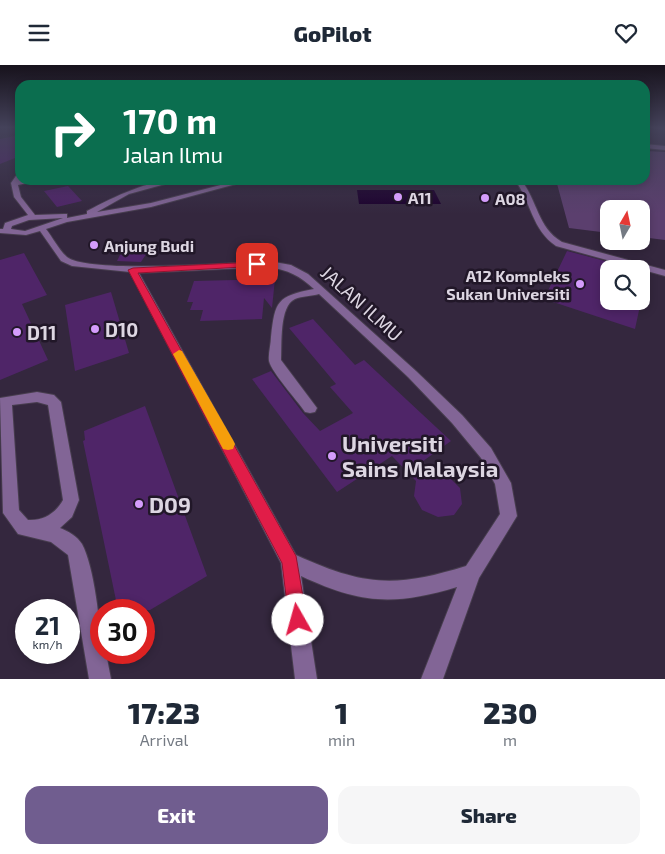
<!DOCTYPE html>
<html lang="en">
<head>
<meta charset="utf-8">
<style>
  :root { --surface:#fff; --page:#f6f6f7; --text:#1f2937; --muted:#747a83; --accent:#705d8f }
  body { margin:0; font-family:"Exo 2",sans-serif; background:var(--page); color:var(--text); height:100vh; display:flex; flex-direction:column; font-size:19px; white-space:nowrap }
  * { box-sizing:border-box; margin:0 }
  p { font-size:16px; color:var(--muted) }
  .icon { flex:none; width:28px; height:28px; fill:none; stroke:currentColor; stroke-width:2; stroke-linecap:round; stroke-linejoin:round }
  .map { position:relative; height:614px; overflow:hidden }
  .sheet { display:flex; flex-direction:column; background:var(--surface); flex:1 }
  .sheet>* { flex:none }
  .top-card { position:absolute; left:15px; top:15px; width:635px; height:105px; border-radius:15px; box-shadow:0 2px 8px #0003; background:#0b6e4f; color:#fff; overflow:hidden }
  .needle { width:32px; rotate:9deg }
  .tools { position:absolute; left:600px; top:135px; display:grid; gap:10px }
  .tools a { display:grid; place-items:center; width:50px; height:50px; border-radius:10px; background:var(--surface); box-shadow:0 2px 8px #0003; font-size:25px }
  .speed { position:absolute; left:15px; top:534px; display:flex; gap:10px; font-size:25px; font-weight:700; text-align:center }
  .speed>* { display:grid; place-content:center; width:65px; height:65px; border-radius:50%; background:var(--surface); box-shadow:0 2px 8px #0003; line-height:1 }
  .speed small { font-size:12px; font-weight:400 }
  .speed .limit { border:8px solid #d22; background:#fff; color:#111 }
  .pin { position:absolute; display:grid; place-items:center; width:42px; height:42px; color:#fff; margin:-21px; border-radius:10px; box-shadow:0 2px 8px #0006 }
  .me { position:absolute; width:55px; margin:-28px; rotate:353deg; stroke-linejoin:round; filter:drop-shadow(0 0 4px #0008) }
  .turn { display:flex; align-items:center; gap:18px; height:105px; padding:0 25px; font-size:22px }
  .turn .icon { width:65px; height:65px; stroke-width:2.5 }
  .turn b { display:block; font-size:35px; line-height:42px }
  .eta { display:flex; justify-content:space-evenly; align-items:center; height:85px; text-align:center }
  .eta b { font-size:30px; font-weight:800; line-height:35px }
  .cta { display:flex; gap:10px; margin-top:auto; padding:10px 25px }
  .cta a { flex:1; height:58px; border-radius:15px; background:var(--accent); color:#fff; font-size:20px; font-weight:800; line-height:58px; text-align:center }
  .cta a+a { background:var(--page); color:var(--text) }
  header { display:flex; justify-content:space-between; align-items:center; height:65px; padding:0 25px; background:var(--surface); font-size:22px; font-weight:800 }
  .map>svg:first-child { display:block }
</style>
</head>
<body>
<header><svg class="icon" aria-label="menu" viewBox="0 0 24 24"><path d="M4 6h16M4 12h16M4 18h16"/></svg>GoPilot<svg class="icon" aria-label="heart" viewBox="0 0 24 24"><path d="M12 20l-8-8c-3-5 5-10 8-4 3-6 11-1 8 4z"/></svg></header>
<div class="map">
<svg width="665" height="614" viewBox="0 0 665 614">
  <rect width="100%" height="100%" fill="#2a2032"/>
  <path fill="#34273e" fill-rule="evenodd" d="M0 63H20V115H645V63H665V614H0ZM609 144H641V176H609ZM609 204H641V236H609ZM26 545H69V588H26ZM101 545H144V588H101Z"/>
  <polygon fill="#5b3f6e" points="645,86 665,87 665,175 641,172 641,144 609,144 609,168 569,163 556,115 645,115"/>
  <polygon fill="#1b002c" points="357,125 434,125 441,139 359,139"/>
  <g fill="#4f2568">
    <polygon points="20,70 20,91 0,99 0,74"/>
    <polygon points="68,121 82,136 57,142 44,126"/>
    <polygon points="125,180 152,180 141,197 117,196"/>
    <polygon points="567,186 609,197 609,236 641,236 635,264 544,234"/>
    <polygon points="24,188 47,230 22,239 48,295 0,315 0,195"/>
    <polygon points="275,214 272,243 264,233 262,254 200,256 203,245 190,245 193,237 187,237 194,216"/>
    <polygon points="111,227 129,288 75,306 65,240"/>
    <polygon points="313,254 355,300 364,295 451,376 419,399 448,411 460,423 462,439 454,450 438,452 422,445 414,431 416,416 392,391 337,427 252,314 271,306 303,348 320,366 353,348 330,322 336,319 289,263"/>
    <polygon points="145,341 207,511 150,545 118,545 83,376 85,375 84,366"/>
  </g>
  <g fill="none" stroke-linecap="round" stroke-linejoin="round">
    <g stroke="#473d4e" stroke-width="2">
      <g id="minor">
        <polygon points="655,63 665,63 665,65"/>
        <polygon points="645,79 665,81 665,85 645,83"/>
        <path d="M20 105 19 115H41L18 120 21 132 35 150 64 149H67V153L87 149V146C116 131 147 115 180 115L129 129 97 147 151 138 240 115H251L151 142 67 157 46 164C53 173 59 185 67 192 88 209 235 198 269 196L291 200 308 209 416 306 462 350 491 383 511 418 517 451 479 513 443 614H421L457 522C394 541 361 539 301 511L317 614H295L281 498 130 207 72 201 61 196 40 166 26 170 0 168V164H3L5 158 28 150 14 132 11 118ZM63 153 25 166 11 164 12 161 29 155ZM269 202C288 205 300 211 314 224 277 231 275 236 271 272 271 279 268 289 269 296 272 308 297 335 305 347L310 348 315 347 317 343 281 295C282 280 279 241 295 234 302 231 312 231 319 229L408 312 452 358 481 393 495 419 500 449 466 501C395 523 364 521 296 490L139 208Z"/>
        <path d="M515 115H521C538 136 537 162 562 177L665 205V211L556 181C532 165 531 137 515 115Z"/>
        <path d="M37 327 54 330 61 337 79 435 72 452 60 463C68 466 77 471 82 479 94 501 101 561 101 588H106L111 614H89L68 490 51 477 18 469 3 448 0 333ZM37 337 48 340 63 435C56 448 43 456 28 455L19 445 12 340Z"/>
      </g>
    </g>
    <use href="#minor" fill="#826596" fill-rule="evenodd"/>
  </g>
  <linearGradient id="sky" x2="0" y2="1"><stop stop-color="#17121c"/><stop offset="0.42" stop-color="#44425a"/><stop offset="1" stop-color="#44425a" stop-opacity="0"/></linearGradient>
  <rect width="665" height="149" fill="url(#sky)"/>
  <polygon fill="#e11d48" stroke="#92132f" points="257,197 260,197 260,201 138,208 296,491 307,555 304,562 298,564 292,562 289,555 282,498 128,205 133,203"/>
  <polygon fill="#f59e0b" points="179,285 182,286 233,375 235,379 233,384 228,385 223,384 173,289"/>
  <g fill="#d49cfb" stroke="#211728" stroke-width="2">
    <circle cx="398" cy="132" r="5"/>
    <circle cx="485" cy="133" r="5"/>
    <circle cx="94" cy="180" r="5"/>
    <circle cx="580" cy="219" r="5"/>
    <circle cx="95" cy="264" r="5"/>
    <circle cx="17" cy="267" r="5"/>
    <circle cx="332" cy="391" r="5"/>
    <circle cx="139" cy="439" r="5"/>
  </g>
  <g text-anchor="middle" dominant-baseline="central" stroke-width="5" stroke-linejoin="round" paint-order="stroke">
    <g font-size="16" font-weight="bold" fill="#ddd6e2" stroke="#211728" text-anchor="start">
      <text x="408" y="132">A11</text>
      <text x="495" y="133">A08</text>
      <text x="104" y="180">Anjung Budi</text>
      <text x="570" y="210" text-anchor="end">A12 Kompleks<tspan x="570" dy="18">Sukan Universiti</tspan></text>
    </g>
    <g font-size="19" fill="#ddd6e2" stroke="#211728">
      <text transform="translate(362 238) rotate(42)">JALAN ILMU</text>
    </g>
    <g font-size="19" font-weight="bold" fill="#ddd6e2" stroke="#211728" text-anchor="start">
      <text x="105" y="264">D10</text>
      <text x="27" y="267">D11</text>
    </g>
    <g font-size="22" font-weight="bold" fill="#ddd6e2" stroke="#211728" text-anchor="start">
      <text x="342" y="378">Universiti<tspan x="342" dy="25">Sains Malaysia</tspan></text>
      <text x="149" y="439">D09</text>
    </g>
  </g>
</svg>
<div class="tools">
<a><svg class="needle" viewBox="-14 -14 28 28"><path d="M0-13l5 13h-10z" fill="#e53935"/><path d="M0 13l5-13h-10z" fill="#747a83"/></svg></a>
<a><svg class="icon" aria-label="search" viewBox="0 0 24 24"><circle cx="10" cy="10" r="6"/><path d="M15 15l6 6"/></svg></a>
</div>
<div class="speed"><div>21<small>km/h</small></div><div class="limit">30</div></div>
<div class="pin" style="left:257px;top:199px;background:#d93025"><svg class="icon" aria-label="arrive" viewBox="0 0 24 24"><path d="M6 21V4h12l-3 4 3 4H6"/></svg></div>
<svg class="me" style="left:298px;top:555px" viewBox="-20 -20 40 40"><circle r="19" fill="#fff"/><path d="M0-13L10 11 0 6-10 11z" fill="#e11d48"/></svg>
<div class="top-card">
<div class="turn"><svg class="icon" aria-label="right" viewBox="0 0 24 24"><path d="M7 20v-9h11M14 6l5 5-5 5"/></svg><div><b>170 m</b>Jalan Ilmu</div></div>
</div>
</div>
<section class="sheet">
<div class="eta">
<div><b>17:23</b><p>Arrival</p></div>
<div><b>1</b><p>min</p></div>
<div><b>230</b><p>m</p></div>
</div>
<div class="cta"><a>Exit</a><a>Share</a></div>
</section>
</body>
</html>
